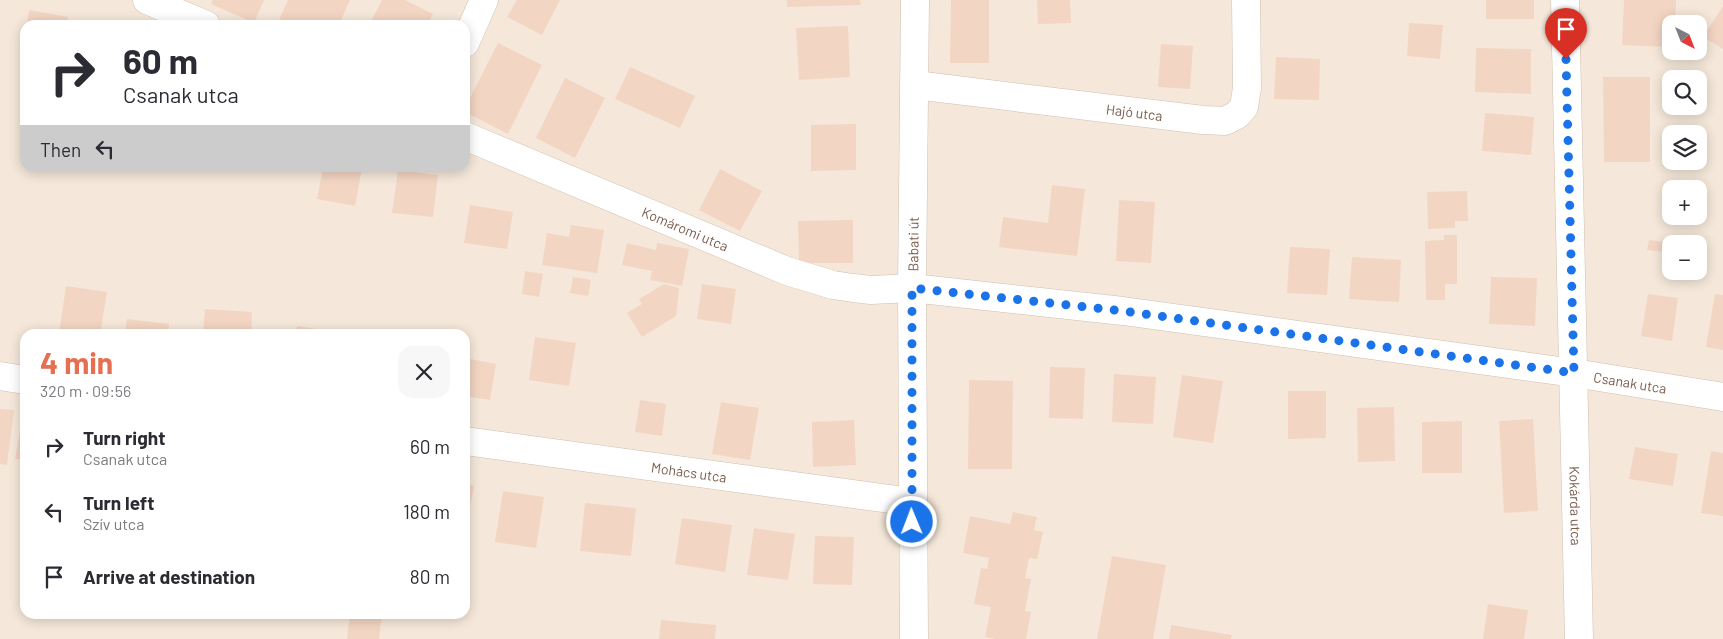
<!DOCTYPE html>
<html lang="en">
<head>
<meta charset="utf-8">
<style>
  :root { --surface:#fff; --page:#f7f7f7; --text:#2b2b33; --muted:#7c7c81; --accent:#e76f51 }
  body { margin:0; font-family:Barlow,sans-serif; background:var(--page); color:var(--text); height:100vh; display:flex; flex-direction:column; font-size:19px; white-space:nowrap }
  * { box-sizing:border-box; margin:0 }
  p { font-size:16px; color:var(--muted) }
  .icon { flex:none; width:28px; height:28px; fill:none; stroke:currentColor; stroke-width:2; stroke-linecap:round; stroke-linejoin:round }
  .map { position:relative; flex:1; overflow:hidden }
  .panel { position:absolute; left:20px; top:329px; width:450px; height:290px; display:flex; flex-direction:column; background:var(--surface); border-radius:15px; box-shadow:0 2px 12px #0003 }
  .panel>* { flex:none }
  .top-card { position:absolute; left:20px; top:20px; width:450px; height:152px; border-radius:15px; box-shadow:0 2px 12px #0003; background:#fff; color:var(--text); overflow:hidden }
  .needle { width:32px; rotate:138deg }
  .tools { position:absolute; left:1662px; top:15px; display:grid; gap:10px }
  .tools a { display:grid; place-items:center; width:45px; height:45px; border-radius:10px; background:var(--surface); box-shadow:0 2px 12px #0003; font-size:25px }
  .pin { position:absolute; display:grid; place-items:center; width:42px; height:42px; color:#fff; margin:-51px -21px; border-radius:50% 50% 50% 0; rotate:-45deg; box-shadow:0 0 5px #0007 }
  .pin .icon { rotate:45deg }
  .me { position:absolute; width:55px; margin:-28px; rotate:359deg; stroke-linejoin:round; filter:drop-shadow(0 0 4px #0008) }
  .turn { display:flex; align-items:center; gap:18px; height:105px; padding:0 20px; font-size:22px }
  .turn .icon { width:65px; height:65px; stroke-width:2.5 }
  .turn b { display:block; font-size:35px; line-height:42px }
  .then { display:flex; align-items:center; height:48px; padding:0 20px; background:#0003; gap:10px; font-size:19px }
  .round { display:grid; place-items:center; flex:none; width:52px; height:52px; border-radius:15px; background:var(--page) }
  .summary { display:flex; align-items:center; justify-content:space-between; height:85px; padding:0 20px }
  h1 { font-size:30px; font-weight:700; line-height:38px; color:var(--accent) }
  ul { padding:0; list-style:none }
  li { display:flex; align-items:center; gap:15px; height:65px; padding:0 20px }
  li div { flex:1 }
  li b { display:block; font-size:19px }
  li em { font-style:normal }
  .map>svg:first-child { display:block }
</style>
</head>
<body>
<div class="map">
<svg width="1723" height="639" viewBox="0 0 1723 639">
  <rect width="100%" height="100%" fill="#fdf6ec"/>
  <path fill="#f5e8da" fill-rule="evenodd" d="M0 0H1723V639H0ZM1671 24H1699V51H1671ZM25 25H465V168H25ZM1671 79H1699V106H1671ZM1671 134H1699V161H1671ZM1671 189H1699V216H1671ZM1671 244H1699V271H1671ZM25 334H465V614H25Z"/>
  <g fill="#f3d5c3">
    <polygon points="213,0 264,0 254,23 211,4"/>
    <polygon points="288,0 350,0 339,25 277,25"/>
    <polygon points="382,0 405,0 433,14 427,25 369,25"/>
    <polygon points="517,0 560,0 542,35 507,17"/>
    <polygon points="787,0 860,0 861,5 787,7"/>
    <polygon points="951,0 989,0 989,63 950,63"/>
    <polygon points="1037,0 1070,0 1071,23 1038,24"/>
    <rect x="1486" y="0" width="48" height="19"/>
    <polygon points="1624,0 1676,0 1675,24 1671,24 1671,47 1622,45"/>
    <polygon points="1723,6 1723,49 1703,37"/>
    <polygon points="29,10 68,17 67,25 27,25"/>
    <polygon points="1409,23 1443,25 1440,59 1407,56"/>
    <polygon points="848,26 850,77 799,80 796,28"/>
    <polygon points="498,43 542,65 508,134 465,112 465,108"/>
    <polygon points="1161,44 1193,46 1190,89 1158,87"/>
    <polygon points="1476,48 1531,49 1531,94 1475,92"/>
    <polygon points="1276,57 1320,59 1319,100 1274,99"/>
    <polygon points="630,67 695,96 680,128 615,99"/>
    <polygon points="1603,77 1650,77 1650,162 1604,162"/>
    <polygon points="565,78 605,98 575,158 536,138"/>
    <polygon points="1485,113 1534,117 1531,155 1482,151"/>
    <polygon points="856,124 856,170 811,171 811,125"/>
    <polygon points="323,168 362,168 355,206 317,199"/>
    <polygon points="720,169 762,191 740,231 699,210"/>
    <polygon points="398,170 438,175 433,217 392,213"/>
    <polygon points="1052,185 1085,189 1077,256 999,247 1003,217 1048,223"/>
    <polygon points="1467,191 1468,221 1455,221 1455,228 1428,229 1427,192"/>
    <polygon points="1119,200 1155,202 1151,263 1116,261"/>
    <polygon points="470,205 513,212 507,249 464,243"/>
    <polygon points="853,220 853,263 799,263 798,221"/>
    <polygon points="571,225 604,230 597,273 542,265 547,233 569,237"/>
    <polygon points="1444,235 1457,235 1457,284 1445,284 1445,300 1426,300 1425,241 1444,240"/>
    <polygon points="1649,240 1667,242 1665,252 1647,250"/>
    <polygon points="627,243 656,250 657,243 689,249 682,286 650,280 652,271 622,265"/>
    <polygon points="1290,247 1330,249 1327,295 1287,293"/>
    <polygon points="1352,257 1401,260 1399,302 1349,299"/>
    <polygon points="525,271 543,274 539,297 522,294"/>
    <polygon points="573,277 591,280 588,296 570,293"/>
    <polygon points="1491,277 1537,278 1535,326 1489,324"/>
    <polygon points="664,284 679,288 676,316 642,337 627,313 642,304 639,299"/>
    <polygon points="702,284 736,289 731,324 697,319"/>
    <polygon points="66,286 107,292 100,334 59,334"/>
    <polygon points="1648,294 1678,298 1672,341 1641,336"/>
    <polygon points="1715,294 1723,295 1723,350 1706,347"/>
    <polygon points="205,309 252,312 251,334 203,334"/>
    <polygon points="127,319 169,324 168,334 125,334"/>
    <polygon points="297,326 342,333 342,334 296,334"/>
    <polygon points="535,337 576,343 569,386 529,380"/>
    <polygon points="465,358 496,364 490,400 465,396"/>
    <polygon points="1050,367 1085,368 1083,419 1049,418"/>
    <polygon points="1114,374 1156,377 1153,424 1112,422"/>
    <polygon points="1182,375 1223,381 1213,443 1173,437"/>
    <polygon points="969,380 1013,381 1012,469 968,469"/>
    <polygon points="1288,391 1326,391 1326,438 1288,439"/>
    <polygon points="640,400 666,404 662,436 635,432"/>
    <polygon points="721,402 759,408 750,460 712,454"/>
    <polygon points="1394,407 1395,461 1358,462 1357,408"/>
    <polygon points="0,409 14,410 7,465 0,464"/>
    <polygon points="23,413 25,413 25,460 15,459"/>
    <polygon points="1533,419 1538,511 1504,513 1499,421"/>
    <polygon points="854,420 856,465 813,467 812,422"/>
    <polygon points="1462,421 1462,473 1422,473 1422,422"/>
    <polygon points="1635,447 1678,454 1673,486 1629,479"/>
    <polygon points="1711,451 1723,453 1723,516 1701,513"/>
    <polygon points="465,484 474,486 466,527 465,527"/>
    <polygon points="503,491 544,497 536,548 495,542"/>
    <polygon points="585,503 636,508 631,556 580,551"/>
    <polygon points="1013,512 1037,517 1034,530 1043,532 1037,559 1029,558 1025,578 1031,579 1025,611 1031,612 1026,639 995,639 985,637 991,607 974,604 981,568 987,569 989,558 963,553 970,516 1010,524"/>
    <polygon points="682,518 732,525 725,572 675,564"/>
    <polygon points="754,528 795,534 788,580 747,575"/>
    <polygon points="815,536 854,537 852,585 813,584"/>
    <polygon points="1112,556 1166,565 1153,639 1097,639"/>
    <polygon points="1488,604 1528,610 1524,639 1483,639"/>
    <polygon points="350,614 382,614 379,639 347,639"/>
    <polygon points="661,620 716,625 715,639 659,639"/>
    <polygon points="1171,625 1232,635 1231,639 1169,639"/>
  </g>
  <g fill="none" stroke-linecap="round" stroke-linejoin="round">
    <g stroke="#d1beb0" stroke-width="29">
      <g id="street">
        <polyline points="147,0 206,25"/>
        <path id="s1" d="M1565 0 1579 639"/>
        <polyline points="465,43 484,0"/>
        <path id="s2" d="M915 85 1203 120 1225 121 1237 115 1244 107 1247 88 1246 0"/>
        <path id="s3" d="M465 136 787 271 833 285 853 288 871 290 912 288 1123 311 1574 373 1723 397"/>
        <polyline points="0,376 25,380"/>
        <path id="s4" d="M465 441 912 502"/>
        <path id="s5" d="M914 639 912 288 915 0"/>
      </g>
    </g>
    <use href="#street" stroke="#fff" stroke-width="28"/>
  </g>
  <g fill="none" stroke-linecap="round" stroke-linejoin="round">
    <polyline stroke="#1a73e8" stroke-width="9" stroke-dasharray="0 16.2" points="912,522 912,288 1123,311 1574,373 1566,59"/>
  </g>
  <g text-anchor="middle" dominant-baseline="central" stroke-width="4" stroke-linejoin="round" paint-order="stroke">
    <g font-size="14" fill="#7a5c4d" stroke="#fffaf3">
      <text stroke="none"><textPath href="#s2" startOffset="221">Hajó utca</textPath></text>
      <text stroke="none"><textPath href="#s3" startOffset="239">Komáromi utca</textPath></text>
      <text stroke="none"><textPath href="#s5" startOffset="395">Babati út</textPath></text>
      <text stroke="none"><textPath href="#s3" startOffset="1201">Csanak utca</textPath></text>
      <text stroke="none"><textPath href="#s4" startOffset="226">Mohács utca</textPath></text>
      <text stroke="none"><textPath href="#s1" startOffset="506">Kokárda utca</textPath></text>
    </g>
  </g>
</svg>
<div class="tools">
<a><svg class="needle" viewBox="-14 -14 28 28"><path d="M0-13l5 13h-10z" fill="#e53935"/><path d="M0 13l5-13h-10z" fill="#7c7c81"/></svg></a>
<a><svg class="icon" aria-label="search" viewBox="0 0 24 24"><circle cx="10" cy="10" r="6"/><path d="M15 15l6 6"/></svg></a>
<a><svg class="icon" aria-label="layers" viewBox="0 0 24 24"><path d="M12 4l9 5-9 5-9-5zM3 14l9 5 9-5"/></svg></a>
<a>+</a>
<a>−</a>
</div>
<div class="pin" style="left:1566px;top:59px;background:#d93025"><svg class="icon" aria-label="arrive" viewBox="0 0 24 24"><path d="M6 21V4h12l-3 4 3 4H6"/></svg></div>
<svg class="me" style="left:912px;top:522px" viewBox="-20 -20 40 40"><circle r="17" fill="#1a73e8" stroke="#fff" stroke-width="3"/><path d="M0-11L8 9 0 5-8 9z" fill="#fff"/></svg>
<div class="top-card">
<div class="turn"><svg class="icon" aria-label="right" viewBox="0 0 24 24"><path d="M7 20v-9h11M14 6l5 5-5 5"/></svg><div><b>60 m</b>Csanak utca</div></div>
<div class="then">Then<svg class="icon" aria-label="left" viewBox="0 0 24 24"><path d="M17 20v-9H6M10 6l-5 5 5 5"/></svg></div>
</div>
<section class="panel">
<div class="summary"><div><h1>4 min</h1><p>320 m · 09:56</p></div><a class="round"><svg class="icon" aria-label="close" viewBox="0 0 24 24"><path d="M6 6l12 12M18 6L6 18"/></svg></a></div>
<ul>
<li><svg class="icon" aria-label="right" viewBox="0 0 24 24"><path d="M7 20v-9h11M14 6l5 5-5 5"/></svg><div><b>Turn right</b><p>Csanak utca</p></div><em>60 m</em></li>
<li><svg class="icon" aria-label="left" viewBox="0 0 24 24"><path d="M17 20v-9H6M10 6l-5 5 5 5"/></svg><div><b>Turn left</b><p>Szív utca</p></div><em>180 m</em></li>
<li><svg class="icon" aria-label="arrive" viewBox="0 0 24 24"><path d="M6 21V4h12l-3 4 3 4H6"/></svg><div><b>Arrive at destination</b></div><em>80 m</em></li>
</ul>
</section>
</div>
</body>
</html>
